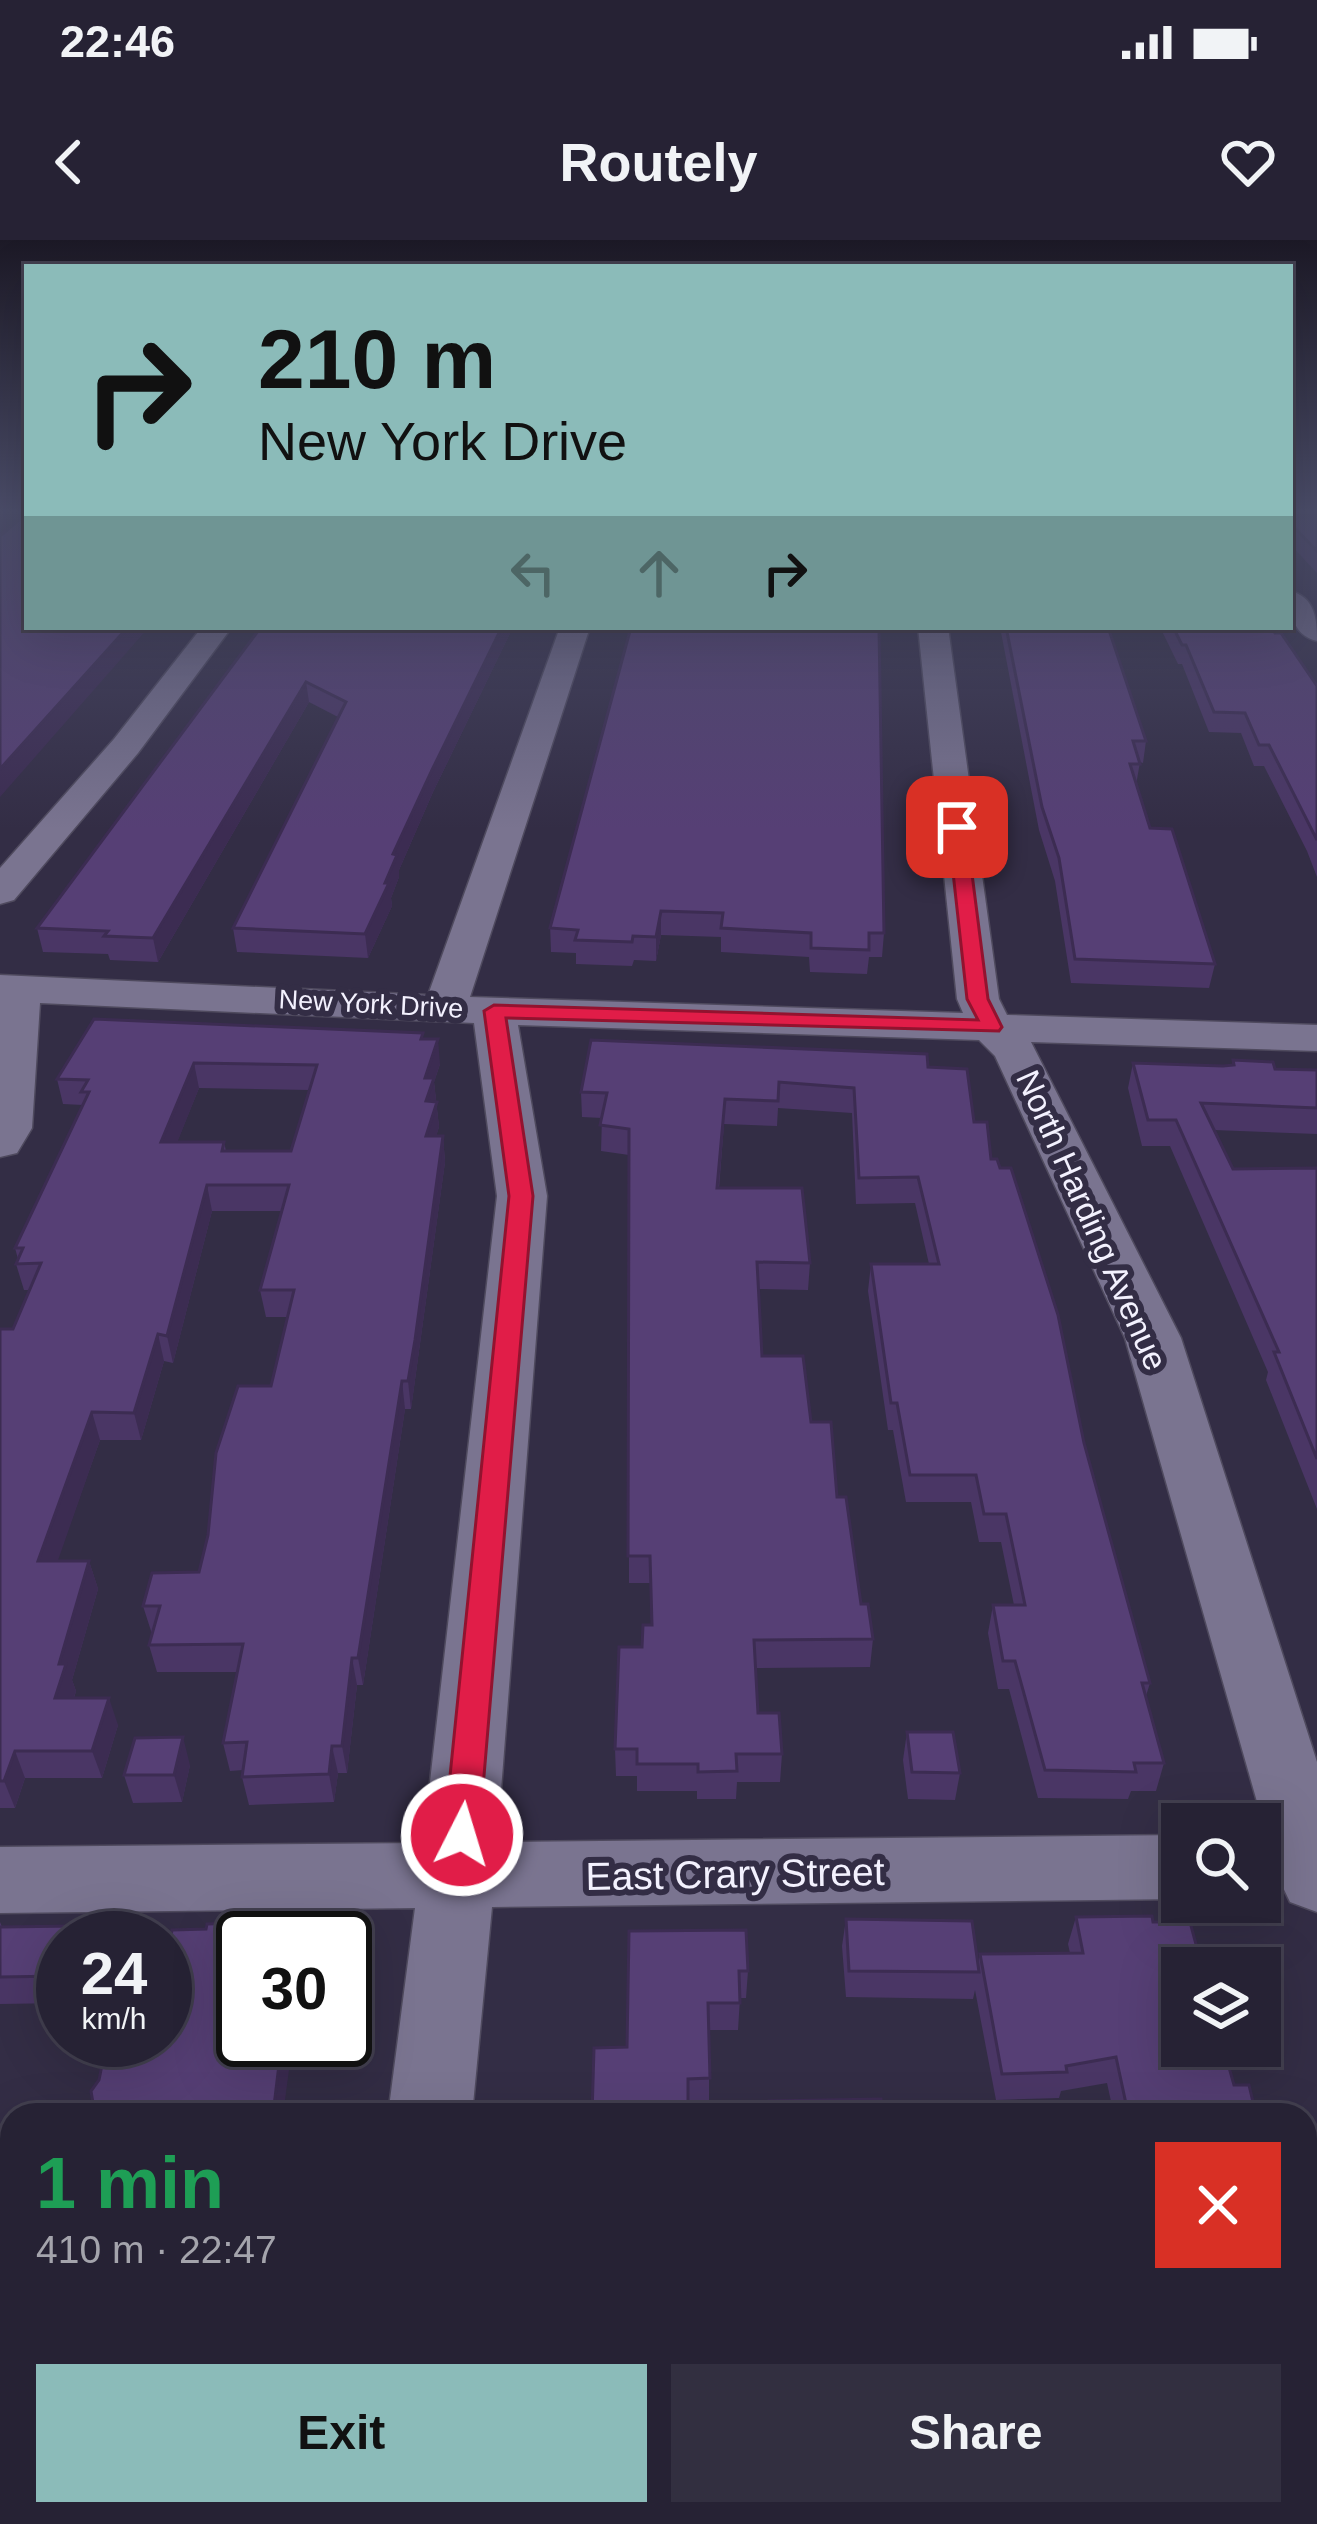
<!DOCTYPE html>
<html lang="en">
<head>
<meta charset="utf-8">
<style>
  :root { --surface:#262234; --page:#322f40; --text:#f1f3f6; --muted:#a4a4ac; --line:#423f4f; --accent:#8bbbb9 }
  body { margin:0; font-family:Arial,sans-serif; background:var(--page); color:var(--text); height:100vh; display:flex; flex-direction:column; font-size:45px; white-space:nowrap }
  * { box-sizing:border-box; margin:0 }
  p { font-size:39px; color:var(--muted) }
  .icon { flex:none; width:66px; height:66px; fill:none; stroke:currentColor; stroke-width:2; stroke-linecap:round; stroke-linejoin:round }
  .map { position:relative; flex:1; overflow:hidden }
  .drawer { position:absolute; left:0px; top:1863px; width:1317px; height:423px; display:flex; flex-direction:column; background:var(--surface); border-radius:36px 36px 0 0; box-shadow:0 12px 48px #0002,0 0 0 3px var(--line) }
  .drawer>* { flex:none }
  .banner { position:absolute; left:24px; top:24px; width:1269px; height:366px; border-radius:0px; box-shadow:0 12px 48px #0002,0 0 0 3px var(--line); background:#8bbbb9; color:#111; overflow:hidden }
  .tools { position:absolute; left:1161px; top:1563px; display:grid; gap:24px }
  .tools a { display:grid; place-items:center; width:120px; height:120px; border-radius:0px; background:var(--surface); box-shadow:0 12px 48px #0002,0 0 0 3px var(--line); font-size:60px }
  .speed { position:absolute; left:36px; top:1671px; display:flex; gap:24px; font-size:60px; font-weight:700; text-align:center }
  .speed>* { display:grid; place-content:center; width:156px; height:156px; border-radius:50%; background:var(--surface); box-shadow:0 12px 48px #0002,0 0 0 3px var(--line); line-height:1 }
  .speed small { font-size:30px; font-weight:400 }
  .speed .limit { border:6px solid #111; border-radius:18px; background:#fff; color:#111 }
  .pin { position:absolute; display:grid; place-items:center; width:102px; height:102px; color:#fff; margin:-51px; border-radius:24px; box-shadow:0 6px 18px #0006 }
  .me { position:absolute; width:132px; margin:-66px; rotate:5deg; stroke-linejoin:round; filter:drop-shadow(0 0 9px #0008) }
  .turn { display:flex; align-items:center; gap:42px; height:252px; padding:0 36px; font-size:54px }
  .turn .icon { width:156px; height:156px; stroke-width:2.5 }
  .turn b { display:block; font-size:84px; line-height:102px }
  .lanes { display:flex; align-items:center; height:114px; padding:0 36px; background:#0003; justify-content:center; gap:60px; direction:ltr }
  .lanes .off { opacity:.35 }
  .round { display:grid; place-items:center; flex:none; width:126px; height:126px; border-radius:0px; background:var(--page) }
  .headline { display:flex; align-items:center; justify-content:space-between; height:204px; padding:0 36px }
  h1 { font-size:72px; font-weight:700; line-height:90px; color:#1e9e55 }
  .cta { display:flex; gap:24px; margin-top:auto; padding:24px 36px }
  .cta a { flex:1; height:138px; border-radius:0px; background:var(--accent); color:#111; font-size:48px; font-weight:700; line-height:138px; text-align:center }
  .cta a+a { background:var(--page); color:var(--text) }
  .status { display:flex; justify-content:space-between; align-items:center; height:84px; padding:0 60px; background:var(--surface); direction:ltr }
  .status svg { height:33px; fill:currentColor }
  header { display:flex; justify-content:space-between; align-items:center; height:156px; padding:0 36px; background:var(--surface); font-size:54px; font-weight:700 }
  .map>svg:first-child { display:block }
</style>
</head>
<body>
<div class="status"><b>22:46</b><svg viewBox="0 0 49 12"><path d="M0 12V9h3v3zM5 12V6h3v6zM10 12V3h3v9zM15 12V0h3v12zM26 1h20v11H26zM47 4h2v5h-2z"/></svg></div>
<header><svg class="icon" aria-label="back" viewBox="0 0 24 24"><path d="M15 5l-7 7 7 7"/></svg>Routely<svg class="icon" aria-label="heart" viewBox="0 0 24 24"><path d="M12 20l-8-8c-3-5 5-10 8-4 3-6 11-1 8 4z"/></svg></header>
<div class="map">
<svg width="1317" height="2284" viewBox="0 0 1317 2284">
  <rect width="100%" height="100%" fill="#332d45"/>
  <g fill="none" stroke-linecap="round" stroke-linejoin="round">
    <g stroke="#4f4a5e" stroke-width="3">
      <g id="minor">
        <path d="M1290 351C1315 357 1317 379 1317 401 1292 395 1290 373 1290 351Z"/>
        <polygon points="202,387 232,387 138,513 14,660 0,664 0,628 114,499"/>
        <polygon points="560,387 590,387 470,757 963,773 957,759 918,387 948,387 999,759 1007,775 1317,785 1317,811 1031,802 1181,1098 1317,1522 1317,1672 1290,1662 1279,1639 1125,1098 995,816 979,800 518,785 547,956 497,1602 1182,1595 1182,1659 492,1667 472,1875 388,1875 415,1668 0,1673 0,1607 423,1603 497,956 474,783 40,763 32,888 17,913 0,917 0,735 428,755"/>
        <polygon points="335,2274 433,2274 433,2284 333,2284"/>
      </g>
    </g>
    <use href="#minor" fill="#7a7490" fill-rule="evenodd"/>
  </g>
  <g fill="#4a3665" fill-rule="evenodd">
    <polygon points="1290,270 1317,270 1317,273 1291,273 1291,278 1317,278 1317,333 1290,304"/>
    <polygon points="261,387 513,387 433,552 399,630 399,637 391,658 392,666 368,718 237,712 233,688 338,477 309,462 158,722 110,720 108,714 43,712 37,688"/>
    <polygon points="631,387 884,693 882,717 869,717 867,734 810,732 809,717 721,712 721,697 661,695 656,721 634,720 632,726 576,724 576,713 551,712 550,684"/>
    <polygon points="1000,387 1108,387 1146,501 1143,523 1140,522 1136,545 1150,588 1215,724 1209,748 1071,743 1055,641 1039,590"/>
    <polygon points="1160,387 1271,387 1317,446 1317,637 1307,611 1264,526 1254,526 1241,493 1209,492 1182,424 1178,424"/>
    <path d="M423 793V799L440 824 434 842 439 887 436 896H443L445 922 411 1169H405L363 1445H357L347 1533H338L334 1562 249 1565 242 1537 243 1530 230 1531 223 1503 238 1432H157L149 1405 152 1394 143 1366 199 1332 271 1146 288 1077H266L260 1050 282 971H212L173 1123 164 1121 141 1200H100L57 1321H89L98 1349 72 1440 76 1451 74 1458 118 1485 102 1538H25L15 1568H0V1089H13L29 1050H24L16 1024 18 1019 15 1008 83 865 63 864 57 839ZM199 848 309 850 291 911H226L224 902H177Z"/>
    <polygon points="1233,820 1275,829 1317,830 1317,894 1214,890 1233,929 1317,928 1317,1269 1266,1140 1268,1132 1170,906 1142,906 1128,848 1133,823 1232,826"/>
    <polygon points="928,827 974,882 991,919 1084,1203 1150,1443 1146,1456 1164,1523 1156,1551 1131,1551 1128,1559 1038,1558 1009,1449 998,1449 988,1393 993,1365 1014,1365 1001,1302 979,1302 971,1262 906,1262 893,1190 888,1190 868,1051 871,1024 929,1024 915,963 856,964 852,873 778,868 777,886 724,884 719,948 810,1023 808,1050 758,1049 762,1116 811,1182 837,1257 861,1364 873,1399 870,1427 755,1428 758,1473 782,1514 780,1542 737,1542 736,1559 697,1559 697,1551 637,1551 637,1536 616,1536 615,1509 642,1407 651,1385 650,1343 629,1343 629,915 601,911 602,878 582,877 581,852"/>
    <polygon points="907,1492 960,1533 955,1560 908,1559 903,1520"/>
    <polygon points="190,1525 182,1562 133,1563 124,1535"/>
    <polygon points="1076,1677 1153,1682 1182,1728 1234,1845 1256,1875 1114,1875 1107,1843 1061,1851 1059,1858 996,1860 975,1750 973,1759 846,1757 842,1706 846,1679 978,1722 980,1714 1070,1713 1068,1704"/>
    <polygon points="0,1682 2,1687 74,1686 79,1698 63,1698 63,1763 0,1764"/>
    <polygon points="629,1691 748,1731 746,1758 740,1758 738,1790 709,1790 709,1864 688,1865 627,1807"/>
    <rect x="0" y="1922" width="12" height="85"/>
    <rect x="1305" y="2150" width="12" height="77"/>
    <polygon points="817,2274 891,2274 893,2284 818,2284"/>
    <polygon points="1013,2274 1106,2274 1107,2284 1014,2284"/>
    <polygon points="1156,2274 1305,2274 1317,2284 1158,2284"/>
  </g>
  <g fill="#3c2c52">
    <polygon points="128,387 149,387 0,557 0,529"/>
    <polygon points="502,387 513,387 433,552 399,630 399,637 391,658 392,666 368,718 365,694 393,614 432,530"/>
    <polygon points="306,442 309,462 158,722 153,698"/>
    <polygon points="661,671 661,695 656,721 656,697"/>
    <polygon points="438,799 440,824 434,842 439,887 428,922 426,896 425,838"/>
    <polygon points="194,823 199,848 167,928 161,902"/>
    <polygon points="443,896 445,922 411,1169 408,1141"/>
    <polygon points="207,945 212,971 173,1123 167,1096"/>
    <polygon points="158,1094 164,1121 141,1200 134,1173"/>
    <polygon points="402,1141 405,1169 363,1445 358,1418"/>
    <polygon points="92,1172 100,1200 48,1349 38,1321"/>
    <polygon points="89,1321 98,1349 72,1440 76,1451 65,1485 55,1458 59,1424"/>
    <polygon points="352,1418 357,1445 347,1533 342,1506"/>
    <polygon points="109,1458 118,1485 102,1538 92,1511"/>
    <polygon points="183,1497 190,1525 182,1562 174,1535"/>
    <polygon points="332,1506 338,1533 334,1562 329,1534"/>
    <polygon points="15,1511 25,1538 15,1568 4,1541"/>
    <polygon points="282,1800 293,1800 283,1875 276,1875 274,1866"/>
    <polygon points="12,1961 12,1992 7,1983"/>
    <polygon points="46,2274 65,2274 63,2284 45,2279"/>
    <polygon points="178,2274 193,2274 191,2284 177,2284"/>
  </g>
  <g fill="#563f75" stroke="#3c2c52" stroke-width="3" fill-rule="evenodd">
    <polygon points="1290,270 1291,278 1317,278 1317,311 1290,283"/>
    <polygon points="27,273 27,387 128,387 0,529 0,296"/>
    <polygon points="261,387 502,387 432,530 393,614 397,615 385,643 389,643 365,694 233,688 346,462 306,442 153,698 104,696 108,691 37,688"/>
    <polygon points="631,387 879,387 884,693 869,693 869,710 811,708 811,693 721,688 723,673 661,671 656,697 633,696 632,702 575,700 578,690 550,688"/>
    <polygon points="1006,387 1108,387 1146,501 1133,501 1140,524 1130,524 1150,588 1172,589 1215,724 1075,719 1059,618 1042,567"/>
    <polygon points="1173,387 1271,387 1275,393 1281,393 1317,446 1317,600 1269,505 1259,505 1245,473 1214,472 1186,405 1182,405"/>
    <path d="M94 779 423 793 421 799H438L425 838H434L426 861 437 862 426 896H443L415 1100 408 1141H402L358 1418H352L342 1506H332L329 1534 242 1537 247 1502 223 1503 243 1404 149 1405 160 1366H143L152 1333 199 1332 208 1295 216 1213 238 1146H271L294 1050H260L289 945H207L167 1096 158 1094 134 1173 92 1172 38 1321H89L59 1424H66L55 1458H109L92 1511H15L4 1541H0V1089H13L41 1023 16 1024 23 1008H15L89 852H81L88 840 57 839ZM194 823 317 825 291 911H222L224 902H161Z"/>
    <polygon points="591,800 927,814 928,827 967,829 974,882 987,882 991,919 997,919 1000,928 1011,928 1058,1075 1084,1203 1150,1443 1142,1443 1164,1523 1134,1523 1136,1532 1045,1530 1015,1421 1003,1421 993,1365 1025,1365 1006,1274 984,1274 976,1235 910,1235 897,1163 891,1163 871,1024 939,1024 918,937 859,938 854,848 779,842 778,861 725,859 717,948 802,948 810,1023 757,1022 762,1116 803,1116 811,1182 831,1182 837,1257 846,1257 861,1364 868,1364 873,1399 754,1400 758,1473 779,1473 782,1514 736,1514 737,1531 698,1532 698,1524 637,1524 637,1509 615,1509 619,1407 642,1407 643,1385 652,1385 650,1316 628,1316 629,889 600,885 607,853 581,852"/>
    <polygon points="1233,820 1273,822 1275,829 1317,830 1317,868 1201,863 1233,929 1317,928 1317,1219 1274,1112 1279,1112 1176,880 1148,880 1133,823 1223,826 1234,825"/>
    <polygon points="907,1492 953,1492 960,1533 912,1532"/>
    <polygon points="183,1497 174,1535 124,1535 135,1498"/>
    <polygon points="1152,1676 1153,1682 1190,1682 1197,1708 1213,1708 1218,1728 1182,1728 1182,1806 1223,1806 1234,1845 1249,1845 1256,1875 1138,1875 1137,1873 1128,1873 1116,1817 1066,1826 1067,1832 1002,1834 980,1714 1083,1713 1076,1677"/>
    <polygon points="846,1679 972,1681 979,1732 849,1731"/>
    <polygon points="278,1682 276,1698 243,1698 243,1800 282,1800 274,1866 269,1866 268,1875 95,1875 91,1851 99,1840 106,1805 112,1805 113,1800 165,1800 165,1727 172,1690 206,1689 207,1684"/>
    <polygon points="74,1686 71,1698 63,1698 63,1728 61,1736 0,1737 0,1687"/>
    <polygon points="746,1690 748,1731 739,1731 740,1763 708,1763 710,1838 688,1839 688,1875 592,1875 594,1808 627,1807 629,1691"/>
    <polygon points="881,1859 883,1875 770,1875 769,1861"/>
    <polygon points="0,1922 12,1922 12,1961 7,1983 0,1983"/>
    <polygon points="5,2130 12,2130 12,2274 46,2274 45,2279 118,2279 119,2274 178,2274 177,2284 0,2284 0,2148"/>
    <rect x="1305" y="2150" width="12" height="55"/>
    <polygon points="1305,2272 1317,2272 1317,2284 1173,2284 1171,2274 1305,2274"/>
    <polygon points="606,2274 742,2274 742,2284 605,2284"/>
    <polygon points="823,2274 891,2274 893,2284 824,2284"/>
    <polygon points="1024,2274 1106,2274 1107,2284 1025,2284"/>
  </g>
  <linearGradient id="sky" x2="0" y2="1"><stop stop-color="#1c1926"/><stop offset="0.46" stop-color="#4a4c68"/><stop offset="1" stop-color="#4a4c68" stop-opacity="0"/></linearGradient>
  <rect width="1317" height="589" fill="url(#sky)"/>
  <polygon fill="#e11d48" stroke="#92132f" stroke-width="3" points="957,582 966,587 988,759 1002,787 999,791 506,778 533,956 479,1595 474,1606 462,1610 449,1606 444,1595 509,956 484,771 494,765 978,780 967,759 948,587"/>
  <g text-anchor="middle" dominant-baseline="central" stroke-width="12" stroke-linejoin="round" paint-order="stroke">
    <g font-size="27" fill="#f3f1fe" stroke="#332d45">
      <text transform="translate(371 764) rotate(3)">New York Drive</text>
    </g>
    <g font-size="33" fill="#f3f1fe" stroke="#332d45">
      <text transform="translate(1092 980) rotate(66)">North Harding Avenue</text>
    </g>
    <g font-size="39" fill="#f3f1fe" stroke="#332d45">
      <text transform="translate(735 1634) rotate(-1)">East Crary Street</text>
    </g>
  </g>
</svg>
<div class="tools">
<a><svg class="icon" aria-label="search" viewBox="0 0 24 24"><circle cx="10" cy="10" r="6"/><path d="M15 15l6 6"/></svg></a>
<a><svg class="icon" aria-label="layers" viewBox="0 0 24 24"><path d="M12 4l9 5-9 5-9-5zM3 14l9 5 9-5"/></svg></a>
</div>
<div class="speed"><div>24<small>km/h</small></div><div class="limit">30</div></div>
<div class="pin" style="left:957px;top:587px;background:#d93025"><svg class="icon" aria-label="arrive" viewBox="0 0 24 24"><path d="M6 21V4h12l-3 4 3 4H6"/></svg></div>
<svg class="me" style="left:462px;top:1595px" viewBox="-20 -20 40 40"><circle r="17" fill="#e11d48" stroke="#fff" stroke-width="3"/><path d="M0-11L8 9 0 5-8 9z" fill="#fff"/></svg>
<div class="banner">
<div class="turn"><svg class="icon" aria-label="right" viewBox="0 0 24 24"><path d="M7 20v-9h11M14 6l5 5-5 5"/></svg><div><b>210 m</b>New York Drive</div></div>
<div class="lanes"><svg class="icon off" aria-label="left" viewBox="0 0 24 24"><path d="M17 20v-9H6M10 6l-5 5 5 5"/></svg><svg class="icon off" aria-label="ahead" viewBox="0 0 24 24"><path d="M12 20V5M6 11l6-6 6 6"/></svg><svg class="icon" aria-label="right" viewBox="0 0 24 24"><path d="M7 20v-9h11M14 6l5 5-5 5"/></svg></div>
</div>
<section class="drawer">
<div class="headline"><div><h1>1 min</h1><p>410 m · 22:47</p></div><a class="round" style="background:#d93025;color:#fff"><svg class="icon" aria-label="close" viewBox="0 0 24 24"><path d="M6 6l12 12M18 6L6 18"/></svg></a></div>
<div class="cta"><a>Exit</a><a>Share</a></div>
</section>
</div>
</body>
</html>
